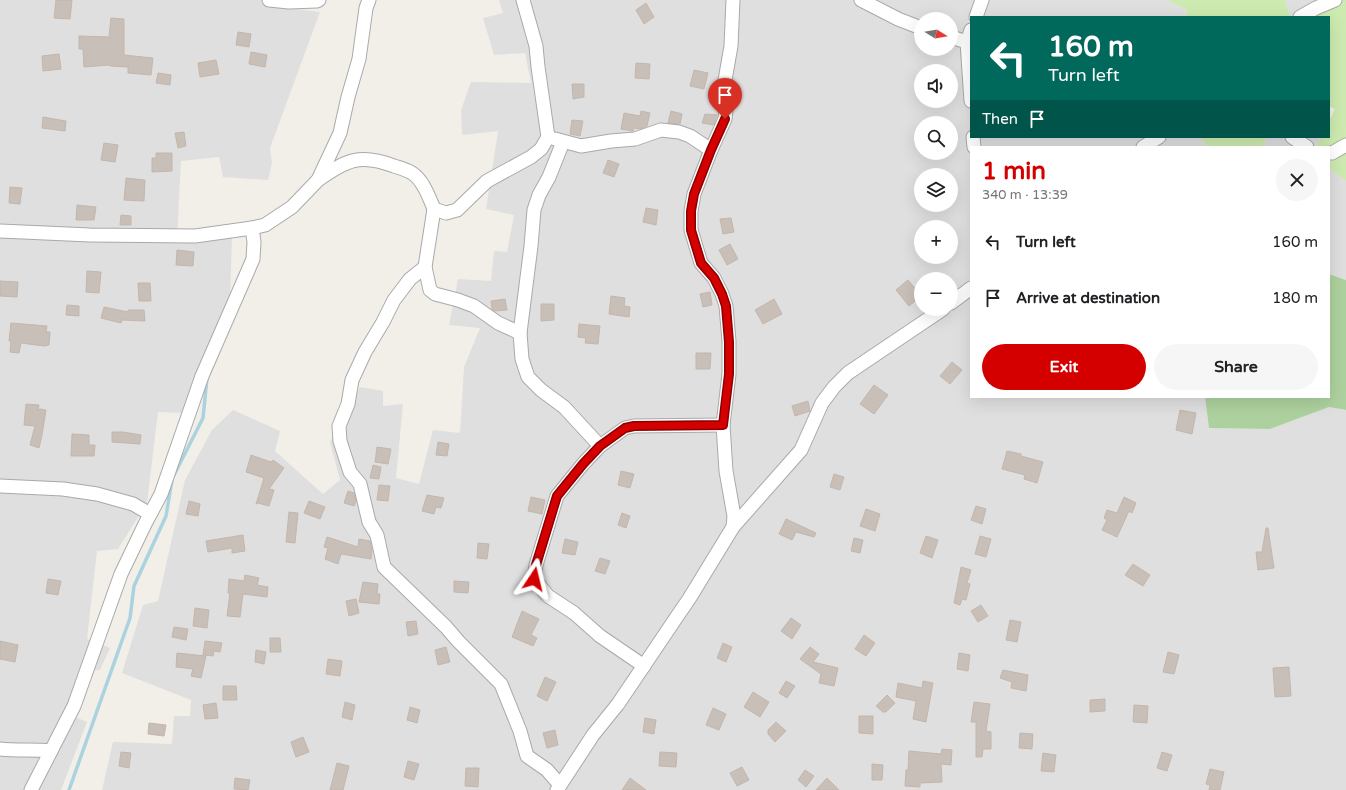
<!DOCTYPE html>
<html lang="en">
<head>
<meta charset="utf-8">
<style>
  :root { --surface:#fff; --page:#f6f6f6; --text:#202124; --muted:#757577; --accent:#d40000 }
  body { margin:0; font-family:"Varela Round",sans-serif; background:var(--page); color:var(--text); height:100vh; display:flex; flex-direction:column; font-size:15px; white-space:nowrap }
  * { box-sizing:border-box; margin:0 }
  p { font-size:13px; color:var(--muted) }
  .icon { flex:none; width:22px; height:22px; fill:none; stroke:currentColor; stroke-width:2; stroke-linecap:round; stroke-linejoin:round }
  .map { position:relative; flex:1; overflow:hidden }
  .panel { position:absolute; left:970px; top:146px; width:360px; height:252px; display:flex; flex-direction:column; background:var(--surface); border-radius:0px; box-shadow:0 4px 16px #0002 }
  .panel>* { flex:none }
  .hud { position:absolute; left:970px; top:16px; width:360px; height:122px; border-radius:0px; box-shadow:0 4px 16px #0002; background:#00695c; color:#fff; overflow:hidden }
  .needle { width:26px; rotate:101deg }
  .buttons { position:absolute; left:914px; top:12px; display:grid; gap:8px }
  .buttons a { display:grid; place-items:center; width:44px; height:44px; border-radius:50%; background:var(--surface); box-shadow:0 4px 16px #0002; font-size:20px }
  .pin { position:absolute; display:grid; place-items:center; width:34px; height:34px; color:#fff; margin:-41px -17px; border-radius:50% 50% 50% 0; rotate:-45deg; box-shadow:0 0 4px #0007 }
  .pin .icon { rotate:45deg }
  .me { position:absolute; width:44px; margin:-22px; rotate:10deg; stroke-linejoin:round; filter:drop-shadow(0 0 3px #0008) }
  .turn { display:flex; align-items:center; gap:14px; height:84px; padding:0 12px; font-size:18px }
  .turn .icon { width:52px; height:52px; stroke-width:2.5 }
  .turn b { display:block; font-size:28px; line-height:34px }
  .then { display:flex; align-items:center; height:38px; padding:0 12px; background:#0003; gap:8px; font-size:15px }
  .round { display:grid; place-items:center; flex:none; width:42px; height:42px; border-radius:21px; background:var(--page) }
  .summary { display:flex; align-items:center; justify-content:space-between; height:68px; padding:0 12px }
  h1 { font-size:24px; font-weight:700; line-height:30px; color:var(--accent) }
  .cta { display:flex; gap:8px; margin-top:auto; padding:8px 12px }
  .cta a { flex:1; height:46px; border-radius:24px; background:var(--accent); color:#fff; font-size:16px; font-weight:700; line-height:46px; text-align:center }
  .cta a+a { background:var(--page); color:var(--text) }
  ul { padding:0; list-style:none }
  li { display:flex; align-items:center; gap:12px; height:56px; padding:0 12px }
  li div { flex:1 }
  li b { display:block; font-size:15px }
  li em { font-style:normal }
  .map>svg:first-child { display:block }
</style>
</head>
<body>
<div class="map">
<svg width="1346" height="790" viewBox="0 0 1346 790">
  <rect width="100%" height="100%" fill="#f2efe9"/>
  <g fill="#e0dfdf" fill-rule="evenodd">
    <polygon points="0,0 264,0 264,5 320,12 270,148 272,163 268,180 223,177 219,157 181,161 177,238 232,238 230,298 184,413 158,412 147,503 118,549 97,551 87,639 110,648 100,670 81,670 66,713 87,722 61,790 0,790"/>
    <path d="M499 0H1170V2L1188 10 1185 17H971V137H1201L1208 147H971V397H1205L1209 428 1270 429 1329 407 1346 410V790H102L113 742 172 744 174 716H190L191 700 122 673 143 605 158 601 185 480 212 430 233 410 280 431 275 451 323 494 340 480 330 442 360 387 383 391V406L403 404 396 478 419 484 433 430 460 433 464 367 480 328 449 325 458 279 491 281 494 251 507 252 514 215 486 209 498 131 462 135 461 110 471 82 531 83 525 53 494 55 483 18 503 13ZM921 19H951V49H921ZM921 71H951V101H921ZM921 123H951V153H921ZM921 175H951V205H921ZM921 227H951V257H921ZM921 279H951V309H921Z"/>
    <polygon points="1285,0 1341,0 1312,17 1290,17"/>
    <polygon points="1268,137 1321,137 1316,147 1261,147"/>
    <polygon points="1329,168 1346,181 1346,280 1329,274"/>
  </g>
  <g fill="#cdebb0">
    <polygon points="1170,0 1285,0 1290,17 1185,17 1188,10 1170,2"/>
    <polygon points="1341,0 1346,0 1346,181 1329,168 1329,147 1316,147 1321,137 1329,137 1329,121 1335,109 1329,106 1329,17 1312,17"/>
    <polygon points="1201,137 1268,137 1261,147 1208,147"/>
  </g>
  <polygon fill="#add19e" points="1329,274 1346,280 1346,410 1329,407 1270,429 1209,428 1205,397 1329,397"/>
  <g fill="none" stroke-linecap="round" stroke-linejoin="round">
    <g stroke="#aad3df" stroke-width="3.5">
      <polyline points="174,475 203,418 207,378"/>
      <polyline points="69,790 130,618 134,586 166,516 172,480"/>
    </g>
  </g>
  <g fill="#c7bfb8" stroke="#c4b6ab">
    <polygon points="56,0 72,0 70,19 54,18"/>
    <polygon points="646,3 654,17 644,24 636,10"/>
    <polygon points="111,18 124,19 124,55 153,58 151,75 128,73 128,67 110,66 110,65 84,67 83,49 79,49 79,36 109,37"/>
    <polygon points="238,32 251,34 249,47 236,45"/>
    <polygon points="251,52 267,55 265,67 249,64"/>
    <polygon points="59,54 61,69 43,71 42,56"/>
    <polygon points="216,60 219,74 200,77 198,63"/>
    <polygon points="636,63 650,64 649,79 635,78"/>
    <polygon points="694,70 708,73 704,89 690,86"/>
    <polygon points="158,73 171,75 170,85 156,83"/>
    <polygon points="572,84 584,84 584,97 573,99"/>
    <polygon points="641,111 650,113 647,126 640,129 634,128 633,131 621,129 624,113 640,116"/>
    <polygon points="671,111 682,114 680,124 668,123"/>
    <polygon points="705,114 717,115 714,125 702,123"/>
    <polygon points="43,117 66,121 65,131 42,128"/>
    <polygon points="572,120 583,121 580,136 570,134"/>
    <polygon points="184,132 186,146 178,148 175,133"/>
    <polygon points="104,143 118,145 115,162 101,160"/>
    <polygon points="156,153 172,153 172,171 152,172 152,158 156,158"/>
    <polygon points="608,160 619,164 614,177 603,173"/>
    <polygon points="126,178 145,180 144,201 124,200"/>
    <polygon points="10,187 22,188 20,204 9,203"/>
    <polygon points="77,205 96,207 94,220 76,220"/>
    <polygon points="646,208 658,210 656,225 643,222"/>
    <polygon points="121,215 131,216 131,225 120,225"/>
    <polygon points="731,218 734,232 723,234 720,219"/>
    <polygon points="730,244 738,259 727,265 719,250"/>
    <polygon points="177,250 194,252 193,266 176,265"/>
    <polygon points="87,271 101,272 99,293 86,292"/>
    <polygon points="908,280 921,296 909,306 896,290"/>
    <polygon points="0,281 18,282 17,297 0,296"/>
    <polygon points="138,283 150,283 151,301 139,301"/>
    <polygon points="710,292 712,305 703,307 700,294"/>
    <polygon points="611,296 625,298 624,306 630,307 629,317 609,314"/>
    <polygon points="505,299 507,310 495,311 492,309 491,301"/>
    <polygon points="774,299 782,314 763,324 755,310"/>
    <polygon points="541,304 554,304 554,320 541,321"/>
    <polygon points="67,305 79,306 79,316 66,315"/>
    <polygon points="104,307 128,312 128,310 144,310 145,321 122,320 121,323 101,318"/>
    <polygon points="11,323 47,326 46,332 50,332 49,345 44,346 21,343 19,353 10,352 11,341 9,341"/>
    <polygon points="579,324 600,326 598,344 585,343 586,338 578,337"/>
    <polygon points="696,353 711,353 710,369 696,369"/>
    <polygon points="952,362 962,370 950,384 940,376"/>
    <polygon points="874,385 888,395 874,414 860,404"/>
    <polygon points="808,401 810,411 795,416 792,406"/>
    <polygon points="26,404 39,405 38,410 40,409 46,410 42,435 39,448 30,445 35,426 24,425"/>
    <polygon points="1180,410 1196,413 1192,434 1176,430"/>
    <polygon points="112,432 123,432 141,435 140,444 112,442"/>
    <polygon points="72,434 89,435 89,445 95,445 94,456 71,456"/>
    <polygon points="438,442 449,444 447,456 436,455"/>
    <polygon points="377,447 391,449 388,464 375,462"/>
    <polygon points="1007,451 1021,454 1021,456 1043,462 1037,483 1024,479 1025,475 1002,469"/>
    <polygon points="251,455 271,462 273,460 284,468 269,489 274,490 269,506 258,503 256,504 264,478 246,472"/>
    <polygon points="373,465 381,467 379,479 370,478"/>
    <polygon points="621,471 634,474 630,488 618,485"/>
    <polygon points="834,474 844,477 840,490 830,487"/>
    <polygon points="379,485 390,486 388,501 377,500"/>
    <polygon points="348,491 354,493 356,501 354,506 344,503"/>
    <polygon points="427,495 444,498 441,508 436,507 434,514 422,511"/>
    <polygon points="531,497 545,500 542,514 528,511"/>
    <polygon points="1124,497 1136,503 1132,513 1129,511 1117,537 1102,530 1107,520 1104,518 1107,510 1117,513"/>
    <polygon points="189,501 200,504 198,516 186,514"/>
    <polygon points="309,501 325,507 320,519 304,513"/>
    <polygon points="976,506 986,509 982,524 971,520"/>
    <polygon points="866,509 880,514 875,531 860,526"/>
    <polygon points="289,512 298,513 295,543 286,542"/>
    <polygon points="622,513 630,516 626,528 618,525"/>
    <polygon points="786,519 816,533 814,537 796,532 792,540 779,534"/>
    <polygon points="1266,528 1268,528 1274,568 1258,570 1256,552 1262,552"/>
    <polygon points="243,535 245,551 232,553 232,548 208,552 206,541"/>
    <polygon points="926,536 938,540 932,558 920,553"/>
    <polygon points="980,536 991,539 986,557 975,554"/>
    <polygon points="327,537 358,547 359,539 370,541 372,551 371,559 341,554 338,564 325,559 328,548 324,547"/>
    <polygon points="854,538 863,540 860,553 851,551"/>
    <polygon points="565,539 578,542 575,555 562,553"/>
    <polygon points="478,543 489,544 487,559 477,558"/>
    <polygon points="600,558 610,561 605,574 595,571"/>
    <polygon points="1133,564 1150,575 1143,586 1125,575"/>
    <polygon points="961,567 971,570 967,583 970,584 966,600 962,599 960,605 954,603"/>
    <polygon points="245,575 259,578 257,585 268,587 267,597 243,594 240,617 227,616 230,593 228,593 229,579 244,581"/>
    <polygon points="48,579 61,581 58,595 46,593"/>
    <polygon points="454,581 469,582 468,593 454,592"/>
    <polygon points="363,582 378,584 377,594 380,594 379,604 359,602"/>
    <polygon points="356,599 359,613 349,616 346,601"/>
    <polygon points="981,605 988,616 978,622 971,611"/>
    <polygon points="195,608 209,610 207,628 193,626"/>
    <polygon points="522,611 539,619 531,635 537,638 533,646 512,637"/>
    <polygon points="791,618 801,625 792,639 781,631"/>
    <polygon points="1010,620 1021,622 1017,642 1006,640"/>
    <polygon points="416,621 418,634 408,636 406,622"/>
    <polygon points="174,627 188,629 186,640 172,637"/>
    <polygon points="864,635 875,643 866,656 855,649"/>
    <polygon points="270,638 280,638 281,652 270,652"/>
    <polygon points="0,641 18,645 15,662 0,659"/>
    <polygon points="205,641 222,643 220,652 214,651 213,656 203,655"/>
    <polygon points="723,643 732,647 726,662 717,658"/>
    <polygon points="446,647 450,662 438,665 435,650"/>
    <polygon points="810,647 819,654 813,662 838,668 834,686 819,683 821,674 800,659"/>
    <polygon points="256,650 266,652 264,664 255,662"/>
    <polygon points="1168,652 1179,655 1174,674 1163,672"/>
    <polygon points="177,653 206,656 201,678 191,676 193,669 176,667"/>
    <polygon points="959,653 970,655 968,671 957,669"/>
    <polygon points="328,659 342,661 340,676 326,674"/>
    <polygon points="1289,667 1291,696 1275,697 1273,668"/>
    <polygon points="1003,670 1028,675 1026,691 1011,688 1012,682 1000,678"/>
    <polygon points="545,677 556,682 547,701 537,696"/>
    <polygon points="786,681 795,686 787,698 779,693"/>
    <polygon points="923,681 933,683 926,722 913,719 916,701 896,697 898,683 922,688"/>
    <polygon points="223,686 236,686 237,700 223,700"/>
    <polygon points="753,692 769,702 760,717 744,707"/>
    <polygon points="887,695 895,703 886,712 883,712 876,706"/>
    <polygon points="1105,699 1105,711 1090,712 1090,700"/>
    <polygon points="345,702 355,705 352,720 342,717"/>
    <polygon points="974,702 990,704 986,731 991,732 991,749 983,749 982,757 976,757 976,722 971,722"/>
    <polygon points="216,703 218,718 205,719 203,705"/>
    <polygon points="1134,705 1148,706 1147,723 1133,722"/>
    <polygon points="410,707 420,710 417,723 407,720"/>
    <polygon points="713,708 726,714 719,730 706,725"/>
    <polygon points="859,716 873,716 873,734 859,733"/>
    <polygon points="645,718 656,720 654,734 643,732"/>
    <polygon points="776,722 786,731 775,742 768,734 768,730"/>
    <polygon points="149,723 166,725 164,736 148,734"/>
    <polygon points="555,730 558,745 547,748 543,733"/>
    <polygon points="1020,733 1033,734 1032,749 1019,748"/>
    <polygon points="303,737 309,752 296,757 291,742"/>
    <polygon points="942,749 952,750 951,765 941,764 942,782 920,783 920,787 905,786 906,770 908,770 909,751 941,754"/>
    <polygon points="121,752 131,753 129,768 119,766"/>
    <polygon points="660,752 677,753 676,767 659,766"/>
    <polygon points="1162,752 1172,755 1167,771 1157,768"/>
    <polygon points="1043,753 1056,755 1054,772 1041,771"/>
    <polygon points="408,761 419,764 414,780 404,777"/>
    <polygon points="337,763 349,766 343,790 330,790"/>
    <polygon points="872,764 883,765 882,780 872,780"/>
    <polygon points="742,767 749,780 737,786 730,773"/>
    <polygon points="466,768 479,768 478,787 465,786"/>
    <polygon points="1210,769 1224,772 1220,790 1209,790 1210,785 1206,784"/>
    <polygon points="805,770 814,776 806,787 798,780"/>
    <polygon points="235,778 250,780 248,790 234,789"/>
    <polygon points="630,778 646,790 622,790"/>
    <polygon points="827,778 839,790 816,790"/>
  </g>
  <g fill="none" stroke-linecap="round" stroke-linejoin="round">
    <g stroke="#a9a9a9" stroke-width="15">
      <g id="street">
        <polyline points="269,0 289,2 317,1 319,0"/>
        <polyline points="861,0 898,19 921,28"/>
        <polyline points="976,17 982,0"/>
        <polyline points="1300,17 1316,8 1335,0"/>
        <polyline points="971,30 967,42 971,101"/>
        <polyline points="951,37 967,42"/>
        <polyline points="973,137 974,147"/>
        <polyline points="1292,137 1307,147"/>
        <polyline points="555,139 581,146 611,141 635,139 661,130 679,132 690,136 711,150"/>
        <polyline points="563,142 549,177 539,195 534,210 531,246 520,333 522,359 528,377 541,390 564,407 600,446"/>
        <polyline points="1143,147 1159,137"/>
        <polyline points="1329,153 1332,153 1346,145"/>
        <path d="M318 180C346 160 360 153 394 166 400 168 407 170 412 173 423 180 429 197 434 209L446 213 457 210 487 181 531 157 541 149 548 137 538 67 536 46 523 0"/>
        <polyline points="434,209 425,267 430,290 435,294 458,300 474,306 498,323 520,333"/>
        <polyline points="0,231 90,235 195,236 252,228 265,225 292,207 318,180 340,133 348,97 359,59 366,8 369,0"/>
        <polyline points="425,267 410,279 394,300 383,322 365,352 352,380 348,404 339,426 340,441 350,472 360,484 369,522 377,535 384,567 446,627 458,641 501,684 520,731 527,756 547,770 560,785"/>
        <polyline points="951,303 971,288"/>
        <polyline points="0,486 63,489 97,494 133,504 150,514"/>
        <polyline points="733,527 734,516 726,471 723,425 729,374 729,341 726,306 722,294 714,278 701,263 691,230 691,211 694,194 711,150 725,119 727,101 724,86 731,46 733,0"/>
        <polyline points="644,666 600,636 574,613 548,596 534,579 536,565 557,496 583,464 600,446 625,428 634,426 723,425"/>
        <path d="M0 749C17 751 34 749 51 751"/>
        <polyline points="31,790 74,706 121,574 145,524 161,494 202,376 253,259 254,242 252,228"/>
        <polyline points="557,790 593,735 618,704 678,615 689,599 733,527 801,450 822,403 834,387 848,373 943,309"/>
      </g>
    </g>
    <use href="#street" stroke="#fff" stroke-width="13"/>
  </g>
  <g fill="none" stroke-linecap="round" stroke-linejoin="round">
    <g stroke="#8a0000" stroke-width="10">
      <polyline id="route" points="534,579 536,565 557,496 583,464 600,446 625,428 634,426 723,425 729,374 729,342 726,306 722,294 714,278 701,263 691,230 691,211 694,194 711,150 725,119"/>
    </g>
    <use href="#route" stroke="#d40000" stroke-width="7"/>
  </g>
</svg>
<div class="buttons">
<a><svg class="needle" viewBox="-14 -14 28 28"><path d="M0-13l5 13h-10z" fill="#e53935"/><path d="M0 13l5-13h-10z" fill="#757577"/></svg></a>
<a><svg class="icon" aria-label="sound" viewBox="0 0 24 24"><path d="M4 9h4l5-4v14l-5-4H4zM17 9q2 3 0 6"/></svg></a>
<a><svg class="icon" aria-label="search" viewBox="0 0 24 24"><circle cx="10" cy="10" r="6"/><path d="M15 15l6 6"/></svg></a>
<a><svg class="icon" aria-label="layers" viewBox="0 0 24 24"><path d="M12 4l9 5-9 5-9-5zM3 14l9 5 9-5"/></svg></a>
<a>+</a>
<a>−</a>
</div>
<div class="pin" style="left:725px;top:119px;background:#d93025"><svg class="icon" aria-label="arrive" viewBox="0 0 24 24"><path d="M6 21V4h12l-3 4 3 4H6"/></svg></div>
<svg class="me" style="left:534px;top:579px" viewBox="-20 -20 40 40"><path d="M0-17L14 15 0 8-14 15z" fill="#d40000" stroke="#fff" stroke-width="4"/></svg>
<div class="hud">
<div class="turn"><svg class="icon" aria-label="left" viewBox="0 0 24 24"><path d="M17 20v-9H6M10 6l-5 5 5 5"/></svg><div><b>160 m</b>Turn left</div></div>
<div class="then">Then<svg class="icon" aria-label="arrive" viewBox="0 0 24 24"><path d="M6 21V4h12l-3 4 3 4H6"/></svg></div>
</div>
<section class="panel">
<div class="summary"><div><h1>1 min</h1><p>340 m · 13:39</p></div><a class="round"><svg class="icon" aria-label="close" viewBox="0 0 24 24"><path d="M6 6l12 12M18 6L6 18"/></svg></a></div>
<ul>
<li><svg class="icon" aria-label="left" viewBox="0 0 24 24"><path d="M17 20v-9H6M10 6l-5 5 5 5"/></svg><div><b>Turn left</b></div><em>160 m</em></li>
<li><svg class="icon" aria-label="arrive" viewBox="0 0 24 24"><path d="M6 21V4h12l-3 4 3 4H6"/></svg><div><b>Arrive at destination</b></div><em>180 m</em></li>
</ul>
<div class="cta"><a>Exit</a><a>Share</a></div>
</section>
</div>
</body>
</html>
